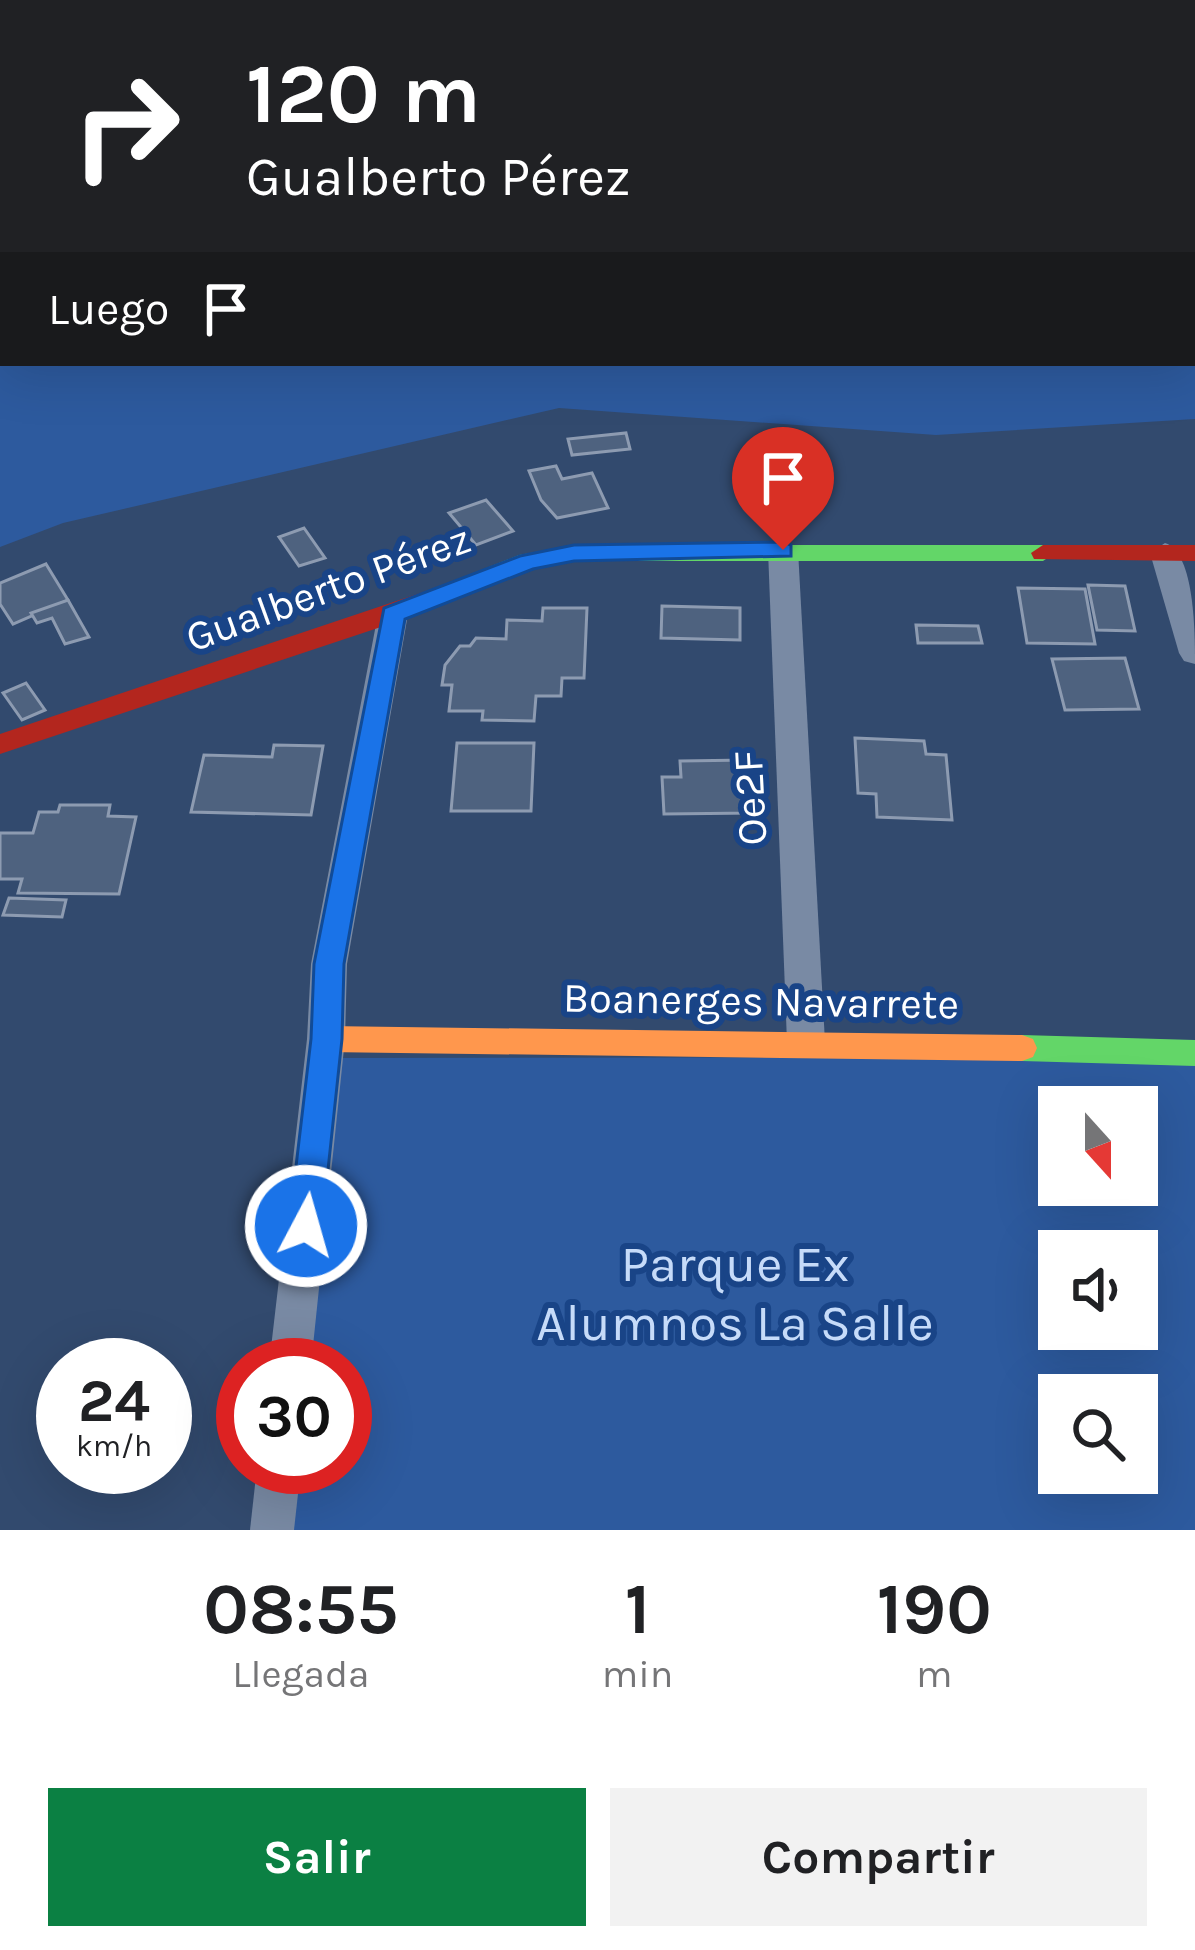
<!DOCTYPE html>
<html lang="es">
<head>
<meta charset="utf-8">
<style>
  :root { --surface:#fff; --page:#f2f2f2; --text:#202124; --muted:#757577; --accent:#0b8043 }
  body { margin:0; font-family:Karla,sans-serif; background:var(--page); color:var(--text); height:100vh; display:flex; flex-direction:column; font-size:45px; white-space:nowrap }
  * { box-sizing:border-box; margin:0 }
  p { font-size:39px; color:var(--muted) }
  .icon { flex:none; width:66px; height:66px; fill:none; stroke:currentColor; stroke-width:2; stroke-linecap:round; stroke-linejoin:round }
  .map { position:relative; height:1530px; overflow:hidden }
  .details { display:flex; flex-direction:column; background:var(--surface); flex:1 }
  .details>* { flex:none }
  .guide { position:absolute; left:0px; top:0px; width:1197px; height:366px; box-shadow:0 12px 48px #0002; background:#202124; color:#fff; overflow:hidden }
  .needle { width:78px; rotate:159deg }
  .buttons { position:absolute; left:1038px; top:1086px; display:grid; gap:24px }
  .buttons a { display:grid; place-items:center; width:120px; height:120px; border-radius:0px; background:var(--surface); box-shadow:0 12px 48px #0002; font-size:60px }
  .speed { position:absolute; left:36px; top:1338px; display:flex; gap:24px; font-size:60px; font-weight:700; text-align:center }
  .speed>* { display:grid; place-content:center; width:156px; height:156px; border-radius:50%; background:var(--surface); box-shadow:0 12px 48px #0002; line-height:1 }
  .speed small { font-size:30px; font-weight:400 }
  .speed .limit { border:18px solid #d22; background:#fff; color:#111 }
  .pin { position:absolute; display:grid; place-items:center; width:102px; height:102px; color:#fff; margin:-123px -51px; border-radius:50% 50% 50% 0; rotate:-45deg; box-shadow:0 0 12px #0007 }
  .pin .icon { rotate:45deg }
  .me { position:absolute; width:132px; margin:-66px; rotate:6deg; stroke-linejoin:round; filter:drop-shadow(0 0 9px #0008) }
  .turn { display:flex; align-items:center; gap:42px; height:252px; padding:0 48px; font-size:54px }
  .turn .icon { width:156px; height:156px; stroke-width:2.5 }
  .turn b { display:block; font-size:84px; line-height:102px }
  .then { display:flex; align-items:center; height:114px; padding:0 48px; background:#0003; gap:24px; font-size:45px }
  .eta { display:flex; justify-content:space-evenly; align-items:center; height:204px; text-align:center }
  .eta b { font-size:72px; font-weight:700; line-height:84px }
  .button { display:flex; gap:24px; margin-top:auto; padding:24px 48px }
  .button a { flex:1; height:138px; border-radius:0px; background:var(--accent); color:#fff; font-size:48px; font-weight:700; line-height:138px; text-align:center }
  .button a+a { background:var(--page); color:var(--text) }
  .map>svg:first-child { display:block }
</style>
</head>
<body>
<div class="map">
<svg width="1195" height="1530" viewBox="0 0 1195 1530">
  <rect width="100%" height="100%" fill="#324a6e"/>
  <g fill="#2d5a9e" fill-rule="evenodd">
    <path d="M0 0H1195V419L936 435 559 408 63 523 0 547ZM3 3H1194V363H3Z"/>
    <path d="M1195 1057V1530H275L284 1467H345V1365H298L341 1058ZM1059 1107H1137V1185H1059ZM1059 1251H1137V1329H1059ZM1059 1395H1137V1473H1059Z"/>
  </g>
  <g fill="#4e627f" stroke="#8d9bb1" stroke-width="3">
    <polygon points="626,433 630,449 572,455 568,439"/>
    <polygon points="556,466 562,479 592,473 608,508 557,518 541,500 529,471"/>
    <polygon points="486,500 513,531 476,545 449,513"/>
    <polygon points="304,528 325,558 299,566 279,537"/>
    <polygon points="46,564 68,600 13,624 0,604 0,583"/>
    <polygon points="1088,585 1125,586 1135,631 1097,630"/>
    <polygon points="1018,588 1085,589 1095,644 1027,643"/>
    <polygon points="68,600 89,637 65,644 52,618 37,623 31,613"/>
    <polygon points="662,606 740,608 740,640 661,638"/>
    <polygon points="543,608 587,608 584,678 562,678 561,696 536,696 534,721 482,720 483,711 449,711 452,685 442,685 445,665 460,646 470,646 476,638 506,639 507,620 542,621"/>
    <polygon points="916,625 978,626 982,643 918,643"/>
    <polygon points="1125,658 1139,709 1065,710 1052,659"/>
    <polygon points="26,683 45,710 22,720 3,693"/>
    <polygon points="855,738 924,741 926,754 946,755 952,820 877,817 876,794 858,793"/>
    <polygon points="457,743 534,743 531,811 451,811"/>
    <polygon points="274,745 323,746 311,815 191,812 204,755 272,757"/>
    <polygon points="748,760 753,813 664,814 662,777 681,777 680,761"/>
    <polygon points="60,805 110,805 108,816 136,817 119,894 18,893 22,879 0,879 0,833 33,833 39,812 58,812"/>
    <polygon points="9,898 66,900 62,917 3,915"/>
  </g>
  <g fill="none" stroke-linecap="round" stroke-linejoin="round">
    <g fill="#798aa4" fill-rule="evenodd">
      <polygon points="783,540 798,550 825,1042 819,1053 806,1057 793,1053 787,1042 768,550"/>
      <path d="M1165 543C1195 552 1195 635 1195 664L1184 661 1179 653 1150 553Z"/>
      <polygon points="393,604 408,614 347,964 345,1039 311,1365 269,1365 307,1039 311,964 378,614"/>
      <polygon points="257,1467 301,1467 294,1530 250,1530"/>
    </g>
    <g fill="#63d668" fill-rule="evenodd">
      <polygon points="574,545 1043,545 1055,553 1043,561 574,561 533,568 468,593 456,585 459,579 519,555"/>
      <polygon points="1022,1035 1195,1040 1195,1066 1022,1061 1011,1057 1007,1048 1011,1039"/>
    </g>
    <polygon fill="#ff974d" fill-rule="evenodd" points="326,1026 1022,1035 1033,1039 1037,1048 1033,1057 1022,1061 326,1052 315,1048 311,1039 315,1030"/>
    <g fill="#b3261e" fill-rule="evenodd">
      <polygon points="1043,545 1195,545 1195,561 1034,559 1031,553"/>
      <polygon points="468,577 477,579 480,585 477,591 402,620 0,754 0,734"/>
    </g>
  </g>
  <polygon fill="#1a73e8" stroke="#114b97" stroke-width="3" points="783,542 791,545 791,556 574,561 533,569 405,619 344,964 342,1039 322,1226 317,1236 306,1240 294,1236 289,1226 311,1039 314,964 384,608 520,556 574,545"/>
  <g text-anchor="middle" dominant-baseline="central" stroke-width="12" stroke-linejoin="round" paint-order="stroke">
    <g font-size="42" fill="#fff" stroke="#194487">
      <text transform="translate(328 588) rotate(-20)">Gualberto Pérez</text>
      <text transform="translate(750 798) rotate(-93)">Oe2F</text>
      <text transform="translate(761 1001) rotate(1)">Boanerges Navarrete</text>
    </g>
    <g font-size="51" fill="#c6dbf9" stroke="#194487">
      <text x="735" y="1264">Parque Ex<tspan x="735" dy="59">Alumnos La Salle</tspan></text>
    </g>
  </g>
</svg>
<div class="buttons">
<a><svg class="needle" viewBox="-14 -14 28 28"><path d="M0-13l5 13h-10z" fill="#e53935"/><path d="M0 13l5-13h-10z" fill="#757577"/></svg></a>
<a><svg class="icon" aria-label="sound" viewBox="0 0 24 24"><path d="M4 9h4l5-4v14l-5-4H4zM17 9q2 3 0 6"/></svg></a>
<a><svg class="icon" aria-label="search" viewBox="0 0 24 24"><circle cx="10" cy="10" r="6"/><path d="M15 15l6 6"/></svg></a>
</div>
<div class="speed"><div>24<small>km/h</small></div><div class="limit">30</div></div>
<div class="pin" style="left:783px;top:550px;background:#d93025"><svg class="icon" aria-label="arrive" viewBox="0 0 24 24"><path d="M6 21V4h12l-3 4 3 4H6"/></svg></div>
<svg class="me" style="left:306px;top:1226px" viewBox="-20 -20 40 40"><circle r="17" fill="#1a73e8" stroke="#fff" stroke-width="3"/><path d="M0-11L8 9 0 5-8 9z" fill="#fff"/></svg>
<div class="guide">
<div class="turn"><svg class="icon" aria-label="right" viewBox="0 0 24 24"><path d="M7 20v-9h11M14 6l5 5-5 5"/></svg><div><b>120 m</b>Gualberto Pérez</div></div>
<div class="then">Luego<svg class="icon" aria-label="arrive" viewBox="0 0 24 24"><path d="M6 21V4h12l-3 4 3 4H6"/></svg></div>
</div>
</div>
<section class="details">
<div class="eta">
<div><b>08:55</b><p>Llegada</p></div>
<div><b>1</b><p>min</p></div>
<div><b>190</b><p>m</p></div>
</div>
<div class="button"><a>Salir</a><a>Compartir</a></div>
</section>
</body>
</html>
